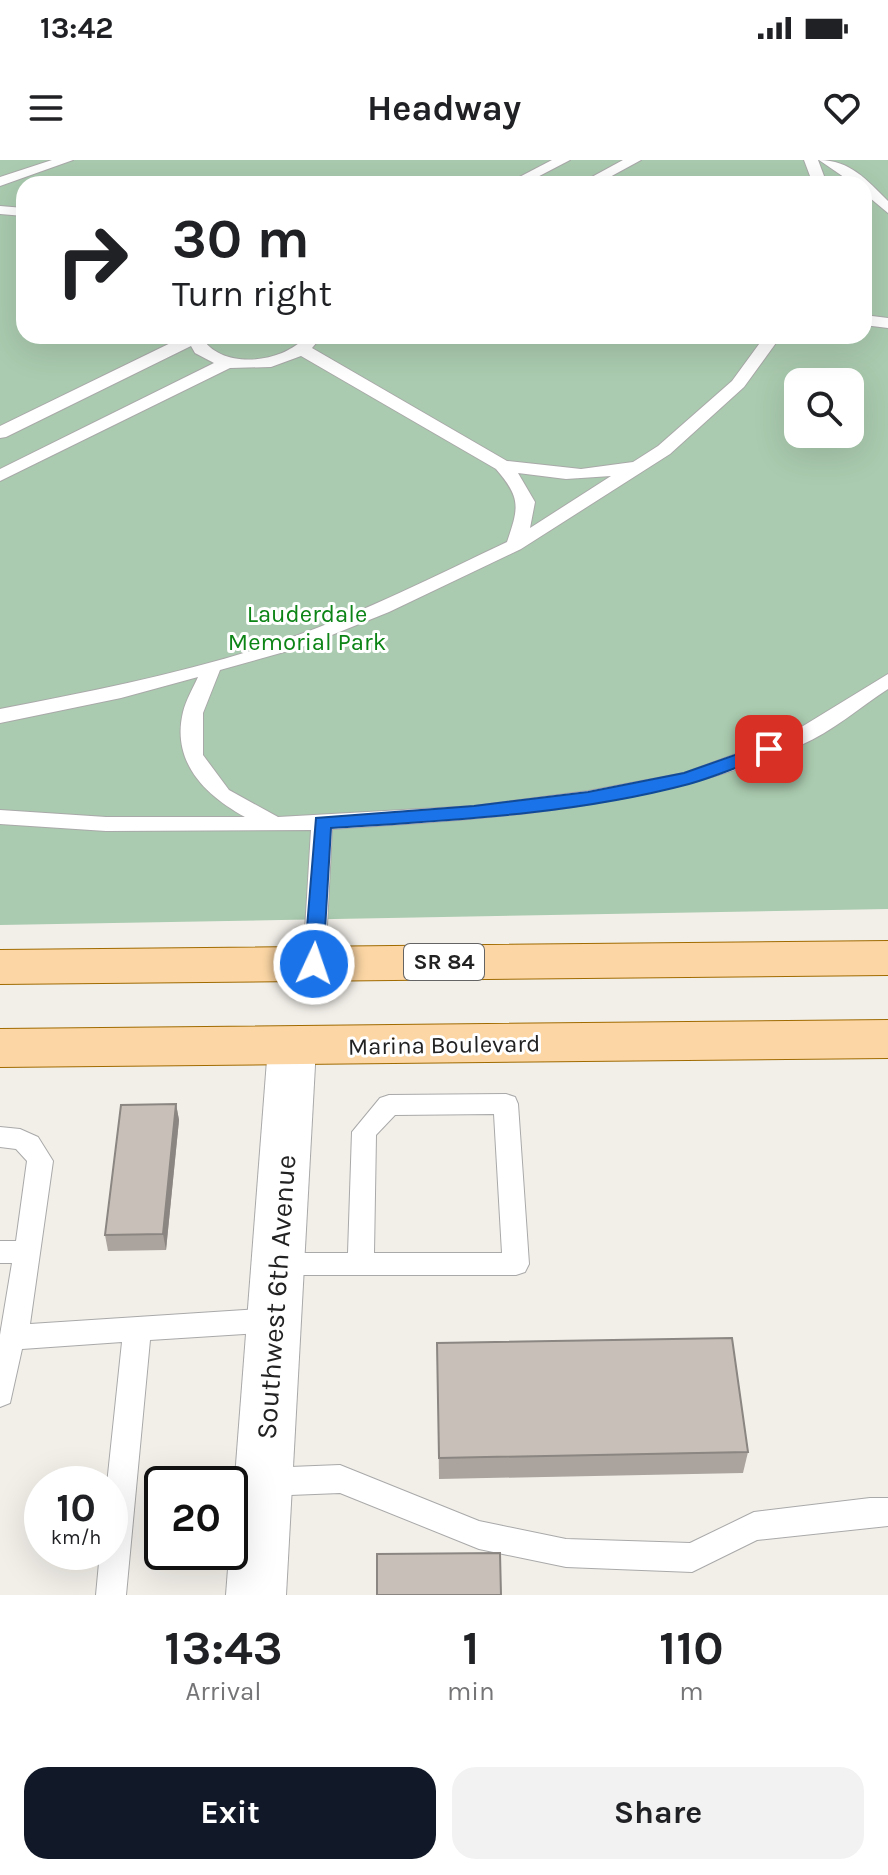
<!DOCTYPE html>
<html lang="en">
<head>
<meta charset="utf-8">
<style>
  :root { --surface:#fff; --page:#f2f2f2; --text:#202124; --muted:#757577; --accent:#111827 }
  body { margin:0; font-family:Karla,sans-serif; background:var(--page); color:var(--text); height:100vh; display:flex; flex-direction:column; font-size:30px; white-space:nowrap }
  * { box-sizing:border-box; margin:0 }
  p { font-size:26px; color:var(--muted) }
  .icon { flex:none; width:44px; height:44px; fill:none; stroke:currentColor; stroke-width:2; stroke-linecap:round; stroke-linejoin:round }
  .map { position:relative; height:1435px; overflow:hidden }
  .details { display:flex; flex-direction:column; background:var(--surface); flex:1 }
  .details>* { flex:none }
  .guide { position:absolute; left:16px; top:16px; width:856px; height:168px; border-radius:24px; box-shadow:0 8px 32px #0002; background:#fff; color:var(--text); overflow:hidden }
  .controls { position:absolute; left:784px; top:208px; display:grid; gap:16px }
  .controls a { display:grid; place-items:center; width:80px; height:80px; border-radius:16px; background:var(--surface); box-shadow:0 8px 32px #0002; font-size:40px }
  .speed { position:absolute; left:24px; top:1306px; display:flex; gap:16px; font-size:40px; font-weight:700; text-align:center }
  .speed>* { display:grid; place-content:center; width:104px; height:104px; border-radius:50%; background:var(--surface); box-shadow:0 8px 32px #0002; line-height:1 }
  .speed small { font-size:20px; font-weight:400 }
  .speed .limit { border:4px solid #111; border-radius:12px; background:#fff; color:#111 }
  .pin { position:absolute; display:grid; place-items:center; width:68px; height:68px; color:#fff; margin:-34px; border-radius:16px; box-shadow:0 4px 12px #0006 }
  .me { position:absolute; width:88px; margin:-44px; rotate:3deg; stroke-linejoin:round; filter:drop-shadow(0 0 6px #0008) }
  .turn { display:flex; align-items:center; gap:28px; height:168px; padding:0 24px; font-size:36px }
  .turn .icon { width:104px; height:104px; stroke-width:2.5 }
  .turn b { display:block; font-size:56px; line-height:68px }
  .eta { display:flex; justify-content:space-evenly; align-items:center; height:136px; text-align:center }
  .eta b { font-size:48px; font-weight:700; line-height:56px }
  .button { display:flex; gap:16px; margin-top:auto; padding:16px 24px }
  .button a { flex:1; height:92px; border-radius:24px; background:var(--accent); color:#fff; font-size:32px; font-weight:700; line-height:92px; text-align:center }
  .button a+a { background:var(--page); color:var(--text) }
  .status { display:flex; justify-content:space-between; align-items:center; height:56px; padding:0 40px; background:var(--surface); direction:ltr }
  .status svg { height:22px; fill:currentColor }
  header { display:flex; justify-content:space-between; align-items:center; height:104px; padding:0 24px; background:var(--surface); font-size:36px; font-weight:700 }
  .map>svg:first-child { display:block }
</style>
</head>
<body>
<div class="status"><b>13:42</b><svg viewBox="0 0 49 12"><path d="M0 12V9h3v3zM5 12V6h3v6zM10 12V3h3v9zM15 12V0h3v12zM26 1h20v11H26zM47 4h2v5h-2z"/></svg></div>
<header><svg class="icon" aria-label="menu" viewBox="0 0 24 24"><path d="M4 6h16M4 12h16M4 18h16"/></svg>Headway<svg class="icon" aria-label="heart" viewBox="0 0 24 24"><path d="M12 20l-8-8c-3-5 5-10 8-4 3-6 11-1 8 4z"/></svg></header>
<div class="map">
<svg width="888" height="1435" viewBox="0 0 888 1435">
  <rect width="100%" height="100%" fill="#f2efe9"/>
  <path fill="#aacbaf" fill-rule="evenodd" d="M0 0H888V749L0 765ZM24 24H864V176H24ZM798 222H850V274H798Z"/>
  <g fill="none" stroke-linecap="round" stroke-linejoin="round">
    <g stroke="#a9a9a9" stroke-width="2">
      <g id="lane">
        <polygon points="52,0 73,0 0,26 0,17"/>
        <polygon points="552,0 570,0 524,24 506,24"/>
        <polygon points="623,0 641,0 597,24 579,24"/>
        <polygon points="804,0 818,0 827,24 813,24"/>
        <path d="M819 0C850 0 867 20 888 41V53L864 33V24H854Z"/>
        <polygon points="0,46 24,48 24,56 0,54"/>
        <polygon points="864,155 888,158 888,168 864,165"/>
        <path d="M185 176H201C216 203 255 204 282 193 299 186 303 176 322 176L312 188 507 301 581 309 633 302 658 286 732 221 765 176H781L744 227 670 294 521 389 389 452 302 487 220 510 203 553V595L229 630 278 657 474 646 588 631 684 613 790 574 888 514V529C860 547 832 572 801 585 653 649 492 659 332 669L325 804 322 810 314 813 306 810 303 804 311 670 106 671 0 664V650L106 657H245C205 635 171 602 183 552 186 540 193 528 198 517L121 538 0 563V549C97 530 196 511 290 478 364 452 435 416 507 382 519 347 521 338 496 309L301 196 271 207 230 208 0 321V309L214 203 195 193 191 186 6 277 0 278V266ZM518 313 566 319 611 316 530 368 535 342Z"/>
        <path d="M506 934 515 937 518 944 529 1104 525 1112 516 1115H278L269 1112 265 1104 269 1096 278 1093H348L352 972 380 938 389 935ZM494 954 502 1093H374L376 975 395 955Z"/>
        <polygon points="0,967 20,969 38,977 53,1001 30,1164 274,1148 284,1152 288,1160 284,1168 274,1172 150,1180 126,1435 96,1435 100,1392 110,1392 110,1324 107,1324 122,1182 22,1189 10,1243 0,1247 0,1175 12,1103 0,1103 0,1081 16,1081 27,1001 16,989 0,987"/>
        <polygon points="340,1305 479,1361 566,1379 690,1383 754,1352 870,1338 888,1338 888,1366 757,1380 692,1412 566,1407 479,1389 340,1333 265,1336 255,1332 251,1322 255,1312 265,1308"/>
      </g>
    </g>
    <g stroke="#a9a9a9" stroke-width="2">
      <polygon id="street" points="292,868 309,874 316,887 286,1435 226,1435 268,887 275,874"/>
    </g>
    <g stroke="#a06b00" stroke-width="2">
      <g id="primary">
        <polygon points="888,781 888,815 0,824 0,790"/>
        <polygon points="888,860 888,898 0,907 0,869"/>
      </g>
    </g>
    <use href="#lane" fill="#fff" fill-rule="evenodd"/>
    <use href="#street" fill="#fff" fill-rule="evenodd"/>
    <use href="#primary" fill="#fcd6a4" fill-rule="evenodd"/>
  </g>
  <g fill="#aba49e">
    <polygon points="176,944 179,960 166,1090 108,1091 105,1075"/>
    <polygon points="437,1183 748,1292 743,1313 439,1319"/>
  </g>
  <polygon fill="#8b8681" points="176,944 179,960 166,1090 163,1074"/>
  <g fill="#c7bfb8" stroke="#8b8681" stroke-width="2">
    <polygon points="176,944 163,1074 105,1075 121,945"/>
    <polygon points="732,1178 748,1292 439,1298 437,1183"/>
    <polygon points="500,1393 501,1435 377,1435 377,1394"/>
  </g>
  <path fill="#1a73e8" stroke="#114b97" stroke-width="2" d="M769 583 775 585 778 589 775 593C747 603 718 616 689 624 572 655 450 660 331 668L323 804 314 811 304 804 316 658 474 646 588 632 684 613Z"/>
  <g text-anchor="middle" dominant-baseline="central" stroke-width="6" stroke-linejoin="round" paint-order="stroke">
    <rect fill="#fff" stroke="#646464" stroke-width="2" x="404" y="784" width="80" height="36" rx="6"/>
    <g font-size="22" font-weight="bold" fill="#222">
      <text x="444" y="802">SR 84</text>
    </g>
    <g font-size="24" fill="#0c8416" stroke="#fff">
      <text x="307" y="454">Lauderdale<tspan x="307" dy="28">Memorial Park</tspan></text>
    </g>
    <g font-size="24" fill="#222" stroke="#fff">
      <text transform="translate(444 885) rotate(-1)">Marina Boulevard</text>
    </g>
    <g font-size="28" fill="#222" stroke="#fff">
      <text transform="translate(276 1137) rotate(-86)">Southwest 6th Avenue</text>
    </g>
  </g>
</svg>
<div class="controls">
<a><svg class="icon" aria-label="search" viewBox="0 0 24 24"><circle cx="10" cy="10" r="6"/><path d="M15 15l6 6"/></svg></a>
</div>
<div class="speed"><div>10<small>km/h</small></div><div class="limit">20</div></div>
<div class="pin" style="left:769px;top:589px;background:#d93025"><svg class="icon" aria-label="arrive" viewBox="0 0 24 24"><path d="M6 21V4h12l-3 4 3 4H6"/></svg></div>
<svg class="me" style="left:314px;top:804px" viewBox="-20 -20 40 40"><circle r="17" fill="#1a73e8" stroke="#fff" stroke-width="3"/><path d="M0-11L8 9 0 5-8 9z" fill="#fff"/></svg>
<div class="guide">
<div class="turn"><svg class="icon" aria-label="right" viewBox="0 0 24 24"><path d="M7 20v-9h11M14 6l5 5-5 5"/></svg><div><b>30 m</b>Turn right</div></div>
</div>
</div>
<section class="details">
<div class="eta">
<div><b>13:43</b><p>Arrival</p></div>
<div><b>1</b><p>min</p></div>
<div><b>110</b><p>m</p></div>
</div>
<div class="button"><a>Exit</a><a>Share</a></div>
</section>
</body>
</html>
